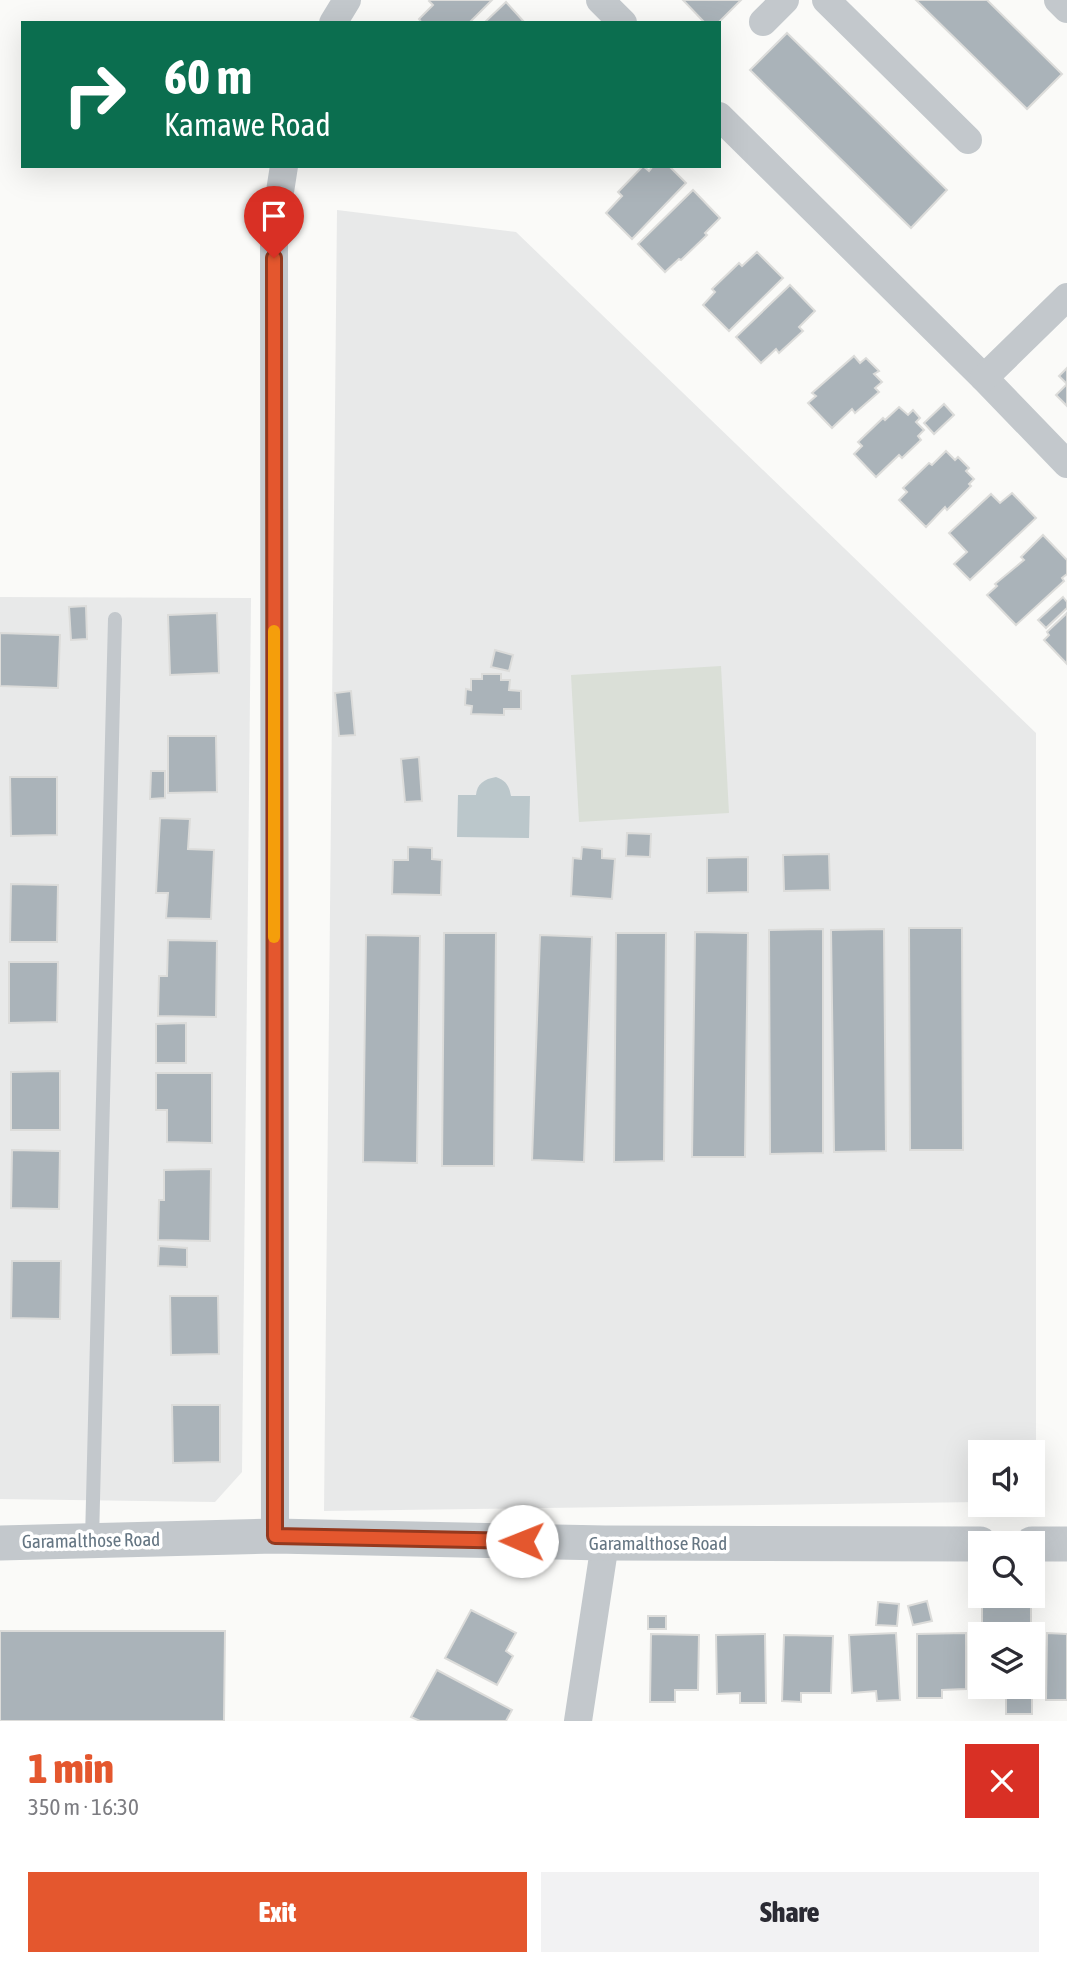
<!DOCTYPE html>
<html lang="en">
<head>
<meta charset="utf-8">
<style>
  :root { --surface:#fff; --page:#f2f2f3; --text:#2b2b33; --muted:#7c7c81; --accent:#e4572e }
  body { margin:0; font-family:"Asap Condensed",sans-serif; background:var(--page); color:var(--text); height:100vh; display:flex; flex-direction:column; font-size:26px; white-space:nowrap }
  * { box-sizing:border-box; margin:0 }
  p { font-size:23px; color:var(--muted) }
  .icon { flex:none; width:38px; height:38px; fill:none; stroke:currentColor; stroke-width:2; stroke-linecap:round; stroke-linejoin:round }
  .map { position:relative; height:1721px; overflow:hidden }
  .side { display:flex; flex-direction:column; background:var(--surface); flex:1 }
  .side>* { flex:none }
  .hud { position:absolute; left:21px; top:21px; width:700px; height:147px; border-radius:0px; box-shadow:0 7px 28px #0002; background:#0b6e4f; color:#fff; overflow:hidden }
  .fabs { position:absolute; left:968px; top:1440px; display:grid; gap:14px }
  .fabs a { display:grid; place-items:center; width:77px; height:77px; border-radius:0px; background:var(--surface); box-shadow:0 7px 28px #0002; font-size:35px }
  .pin { position:absolute; display:grid; place-items:center; width:60px; height:60px; color:#fff; margin:-72px -30px; border-radius:50% 50% 50% 0; rotate:-45deg; box-shadow:0 0 7px #0007 }
  .pin .icon { rotate:45deg }
  .me { position:absolute; width:77px; margin:-38px; rotate:271deg; stroke-linejoin:round; filter:drop-shadow(0 0 5px #0008) }
  .turn { display:flex; align-items:center; gap:24px; height:147px; padding:0 28px; font-size:32px }
  .turn .icon { width:91px; height:91px; stroke-width:2.5 }
  .turn b { display:block; font-size:49px; line-height:60px }
  .round { display:grid; place-items:center; flex:none; width:74px; height:74px; border-radius:0px; background:var(--page) }
  .overview { display:flex; align-items:center; justify-content:space-between; height:119px; padding:0 28px }
  h1 { font-size:42px; font-weight:800; line-height:52px; color:var(--accent) }
  .button { display:flex; gap:14px; margin-top:auto; padding:14px 28px }
  .button a { flex:1; height:80px; border-radius:0px; background:var(--accent); color:#fff; font-size:28px; font-weight:800; line-height:80px; text-align:center }
  .button a+a { background:var(--page); color:var(--text) }
  .map>svg:first-child { display:block }
</style>
</head>
<body>
<div class="map">
<svg width="1067" height="1721" viewBox="0 0 1067 1721">
  <rect width="100%" height="100%" fill="#fafaf8"/>
  <g fill="#e8e9e9">
    <polygon points="337,210 516,232 1036,733 1036,1502 1033,1502 1032,1452 980,1452 980,1502 324,1511"/>
    <polygon points="0,597 251,598 242,1472 215,1502 0,1499"/>
  </g>
  <polygon fill="#dadfd7" points="721,666 729,813 579,822 571,675"/>
  <path fill="#bbc7cb" d="M496 777C506 781 509 785 511 796H530L529 838 457 837 458 795H476C477 784 484 779 496 777Z"/>
  <g fill="#aab3b9" stroke="#dcdcda" stroke-width="2">
    <polygon points="430,0 492,0 469,23 422,23 419,19 433,5 429,1"/>
    <polygon points="683,0 741,0 718,23 705,23"/>
    <polygon points="916,0 987,0 1062,74 1027,109"/>
    <polygon points="506,2 525,23 484,23"/>
    <polygon points="787,33 947,190 911,228 750,70"/>
    <polygon points="643,166 649,171 653,166 669,166 686,183 632,239 606,213 622,196 618,192"/>
    <polygon points="693,190 720,218 705,233 707,235 681,260 679,259 665,272 638,244"/>
    <polygon points="757,252 783,278 729,331 703,305 715,292 712,289 739,263 742,266"/>
    <polygon points="790,285 815,311 799,327 803,331 779,353 776,349 761,363 736,337"/>
    <polygon points="854,356 860,363 866,358 879,371 874,374 882,382 875,388 879,392 855,413 852,409 832,428 808,403 816,396 812,393"/>
    <polygon points="1067,368 1067,406 1056,395 1067,384 1059,376"/>
    <polygon points="944,404 954,415 934,434 924,423"/>
    <polygon points="899,407 908,415 913,410 920,418 916,422 924,430 918,436 921,440 902,458 899,455 876,477 854,454 862,446 858,442 883,418 885,420"/>
    <polygon points="946,451 955,460 958,457 969,468 966,471 974,479 969,484 971,486 947,510 945,507 926,527 899,500 907,492 903,488 929,463 932,465"/>
    <polygon points="1012,493 1036,518 970,580 954,564 967,552 949,533 991,494 1000,503"/>
    <polygon points="1043,535 1067,560 1067,574 1062,578 1064,581 1016,625 987,595 997,586 995,584 1024,560 1021,557"/>
    <polygon points="1063,597 1067,602 1067,608 1046,628 1038,620"/>
    <polygon points="86,606 87,639 71,640 69,607"/>
    <polygon points="217,613 219,673 170,675 168,615"/>
    <polygon points="1067,613 1067,664 1044,640 1049,635 1047,632"/>
    <polygon points="0,633 60,635 58,688 0,686"/>
    <polygon points="495,650 513,655 509,671 491,667"/>
    <polygon points="482,674 501,674 501,680 510,680 509,690 521,691 521,709 504,709 504,715 471,714 472,706 465,705 466,689 471,690 471,679 482,679"/>
    <polygon points="351,691 355,735 339,736 335,693"/>
    <polygon points="168,736 216,736 217,792 168,793"/>
    <polygon points="419,757 422,801 405,802 401,759"/>
    <polygon points="151,771 165,771 165,798 150,799"/>
    <polygon points="10,777 57,777 57,835 11,836"/>
    <polygon points="160,818 190,819 188,849 214,850 211,919 166,918 168,893 156,893"/>
    <polygon points="627,833 651,834 650,857 626,856"/>
    <polygon points="408,847 432,848 432,859 442,860 441,895 392,894 393,860 408,860"/>
    <polygon points="582,847 602,849 602,858 615,859 612,899 571,896 573,858 581,859"/>
    <polygon points="829,854 830,890 784,891 783,855"/>
    <polygon points="748,857 748,892 707,893 707,858"/>
    <polygon points="11,884 58,885 57,942 10,942"/>
    <polygon points="909,928 962,928 963,1150 910,1150"/>
    <polygon points="823,929 823,1153 770,1154 769,930"/>
    <polygon points="884,929 886,1151 834,1152 831,930"/>
    <polygon points="695,932 748,933 745,1157 692,1157"/>
    <polygon points="444,933 496,933 494,1166 442,1166"/>
    <polygon points="616,933 666,933 664,1161 614,1162"/>
    <polygon points="366,935 420,936 417,1163 363,1162"/>
    <polygon points="540,935 592,937 584,1162 532,1160"/>
    <polygon points="168,940 217,941 216,1017 158,1016 159,976 167,976"/>
    <polygon points="9,962 58,962 57,1022 9,1023"/>
    <polygon points="186,1023 186,1063 156,1063 156,1024"/>
    <polygon points="60,1071 60,1130 11,1130 11,1072"/>
    <polygon points="156,1073 212,1073 212,1143 167,1142 167,1110 156,1110"/>
    <polygon points="12,1150 60,1151 59,1209 11,1208"/>
    <polygon points="211,1169 210,1241 158,1240 159,1200 164,1200 164,1170"/>
    <polygon points="159,1246 187,1248 187,1267 158,1266"/>
    <polygon points="12,1261 61,1261 60,1319 11,1318"/>
    <polygon points="170,1296 218,1296 219,1354 171,1355"/>
    <polygon points="172,1405 220,1405 220,1462 173,1463"/>
    <polygon points="927,1601 932,1621 913,1625 908,1606"/>
    <polygon points="878,1602 899,1604 897,1626 876,1625"/>
    <rect x="982" y="1607" width="49" height="27"/>
    <polygon points="471,1610 516,1633 506,1651 513,1656 497,1685 445,1658"/>
    <rect x="648" y="1616" width="18" height="13"/>
    <polygon points="0,1631 225,1631 224,1721 0,1721"/>
    <polygon points="896,1633 900,1700 877,1701 876,1691 852,1693 849,1635"/>
    <polygon points="966,1633 966,1689 942,1690 942,1698 917,1698 917,1634"/>
    <polygon points="1047,1633 1067,1634 1067,1700 1046,1700"/>
    <polygon points="651,1634 699,1635 698,1690 675,1690 675,1702 650,1702"/>
    <polygon points="765,1634 766,1703 740,1703 740,1693 717,1694 716,1635"/>
    <polygon points="784,1635 833,1636 831,1693 801,1693 801,1702 782,1701"/>
    <polygon points="437,1670 512,1710 506,1721 420,1721 411,1717"/>
    <polygon points="983,1687 1032,1687 1032,1714 1006,1714 1006,1691 983,1691"/>
  </g>
  <g fill="none" stroke-linecap="round" stroke-linejoin="round">
    <polyline stroke="#c3c8cc" stroke-width="14" points="92,1540 115,619"/>
    <g stroke="#c3c8cc" stroke-width="28">
      <polyline points="600,0 623,23"/>
      <polyline points="826,0 968,140"/>
      <polyline points="1058,0 1067,9"/>
      <polyline points="763,22 785,0"/>
      <polyline points="333,23 347,0"/>
      <polyline points="719,116 984,378 1067,464"/>
      <polyline points="984,378 1067,297"/>
      <polyline points="275,1536 274,230 284,166"/>
      <polyline points="578,1721 605,1543"/>
    </g>
    <g stroke="#c3c8cc" stroke-width="35">
      <polyline points="0,1543 275,1536 605,1543 980,1544"/>
      <polyline points="1032,1544 1067,1544"/>
    </g>
  </g>
  <g fill="none" stroke-linecap="round" stroke-linejoin="round">
    <g stroke="#94391e" stroke-width="18">
      <polyline id="route" points="274,258 275,1536 522,1541"/>
    </g>
    <use href="#route" stroke="#e4572e" stroke-width="12"/>
    <polyline stroke="#f59e0b" stroke-width="12" points="274,631 274,937"/>
  </g>
  <g text-anchor="middle" dominant-baseline="central" stroke-width="7" stroke-linejoin="round" paint-order="stroke">
    <g font-size="19" fill="#657683" stroke="#fff">
      <text transform="translate(91 1540) rotate(-1)">Garamalthose Road</text>
      <text x="658" y="1543">Garamalthose Road</text>
    </g>
  </g>
</svg>
<div class="fabs">
<a><svg class="icon" aria-label="sound" viewBox="0 0 24 24"><path d="M4 9h4l5-4v14l-5-4H4zM17 9q2 3 0 6"/></svg></a>
<a><svg class="icon" aria-label="search" viewBox="0 0 24 24"><circle cx="10" cy="10" r="6"/><path d="M15 15l6 6"/></svg></a>
<a><svg class="icon" aria-label="layers" viewBox="0 0 24 24"><path d="M12 4l9 5-9 5-9-5zM3 14l9 5 9-5"/></svg></a>
</div>
<div class="pin" style="left:274px;top:258px;background:#d93025"><svg class="icon" aria-label="arrive" viewBox="0 0 24 24"><path d="M6 21V4h12l-3 4 3 4H6"/></svg></div>
<svg class="me" style="left:522px;top:1541px" viewBox="-20 -20 40 40"><circle r="19" fill="#fff"/><path d="M0-13L10 11 0 6-10 11z" fill="#e4572e"/></svg>
<div class="hud">
<div class="turn"><svg class="icon" aria-label="right" viewBox="0 0 24 24"><path d="M7 20v-9h11M14 6l5 5-5 5"/></svg><div><b>60 m</b>Kamawe Road</div></div>
</div>
</div>
<section class="side">
<div class="overview"><div><h1>1 min</h1><p>350 m · 16:30</p></div><a class="round" style="background:#d93025;color:#fff"><svg class="icon" aria-label="close" viewBox="0 0 24 24"><path d="M6 6l12 12M18 6L6 18"/></svg></a></div>
<div class="button"><a>Exit</a><a>Share</a></div>
</section>
</body>
</html>
